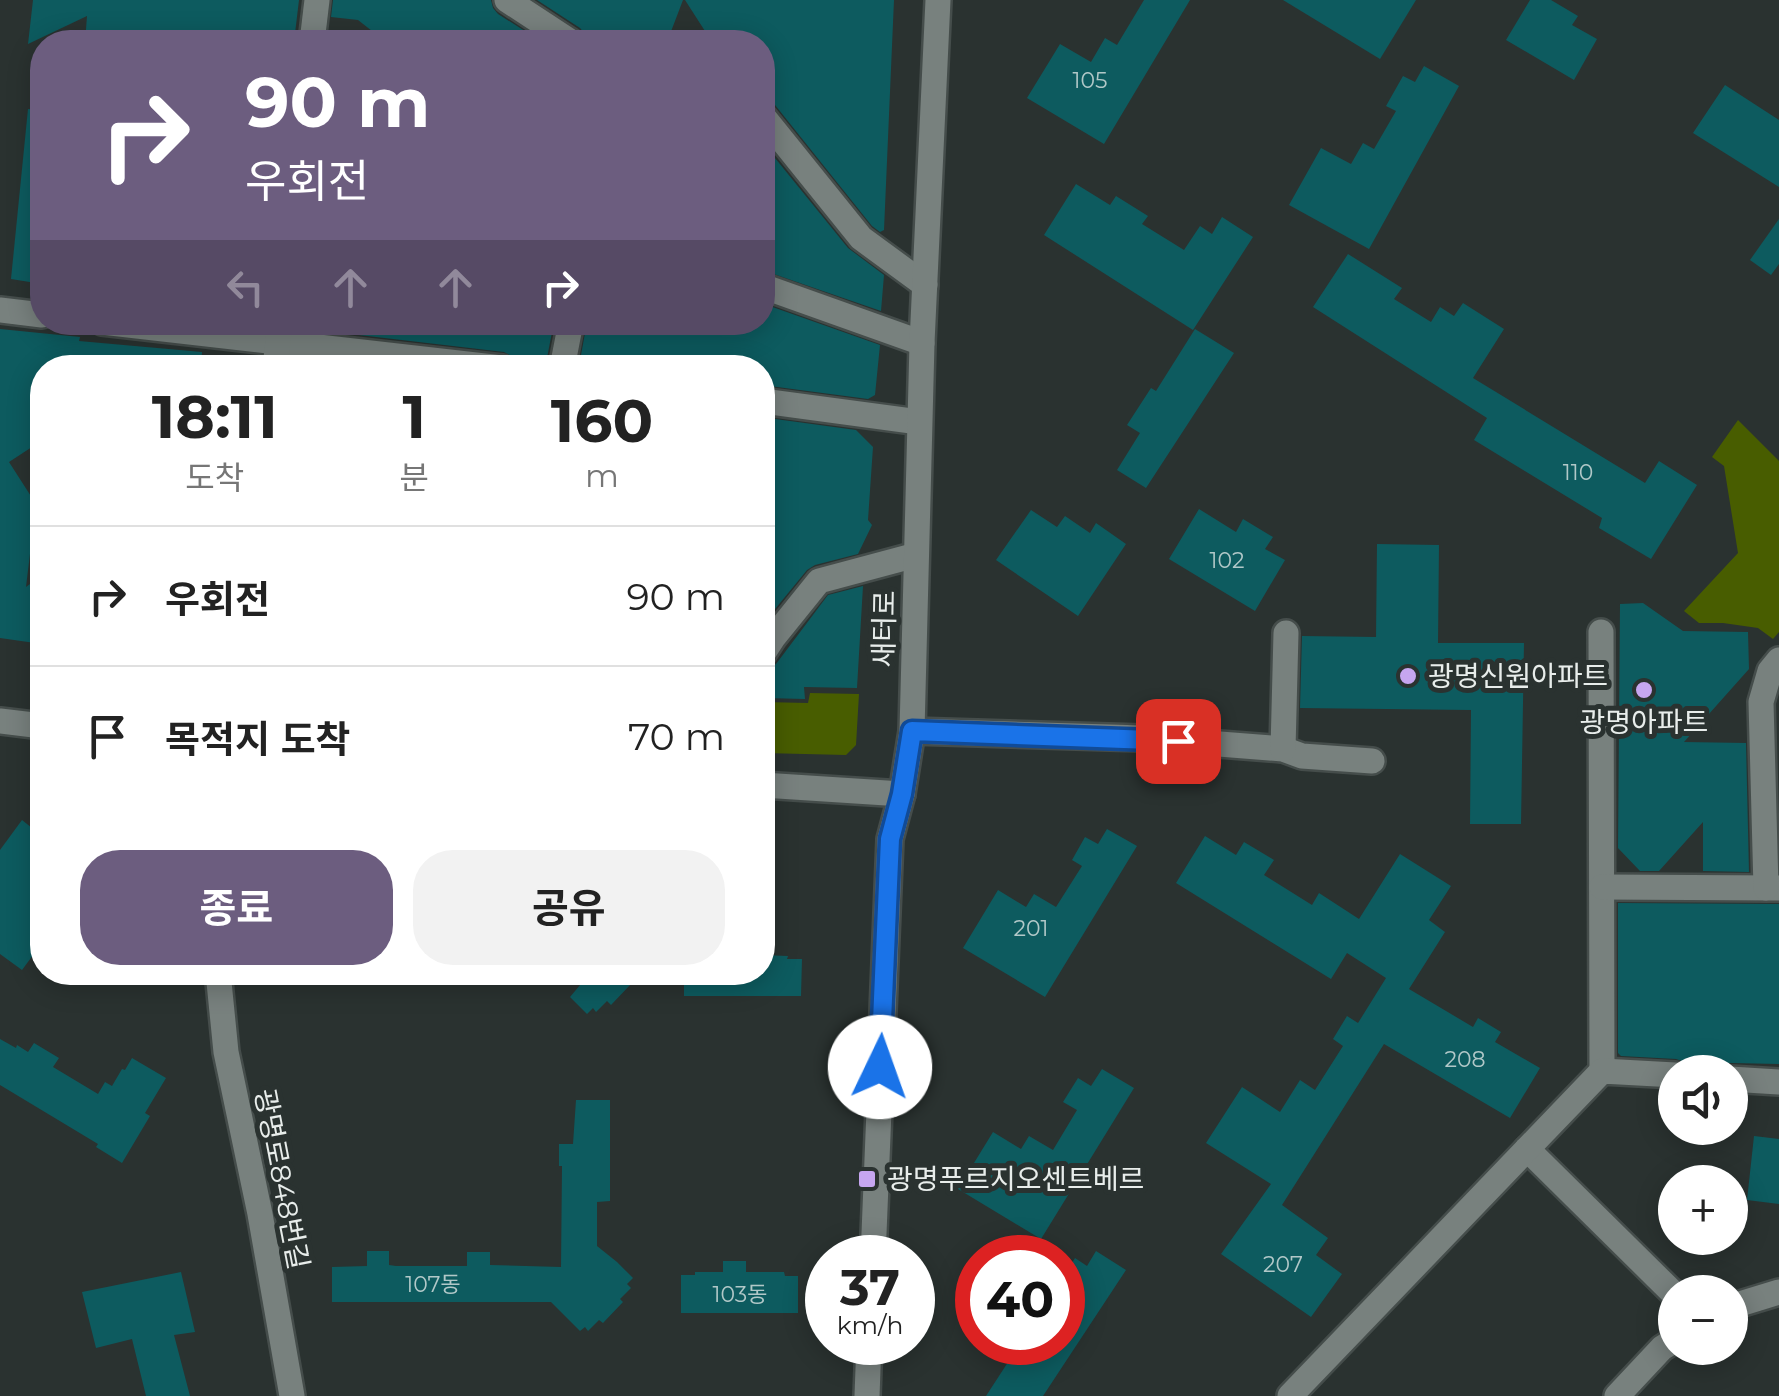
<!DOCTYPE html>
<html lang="ko">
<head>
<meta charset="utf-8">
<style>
  :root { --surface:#fff; --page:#f2f2f2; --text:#222; --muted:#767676; --line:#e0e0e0; --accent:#6c5d7f }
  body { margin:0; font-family:Montserrat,"Noto Sans KR",sans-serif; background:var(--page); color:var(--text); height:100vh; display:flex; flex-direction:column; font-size:38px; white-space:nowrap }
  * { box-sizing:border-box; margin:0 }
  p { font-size:32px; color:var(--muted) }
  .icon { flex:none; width:55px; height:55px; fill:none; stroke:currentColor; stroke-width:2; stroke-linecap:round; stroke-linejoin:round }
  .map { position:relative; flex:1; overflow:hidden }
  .panel { position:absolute; left:30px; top:355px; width:745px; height:630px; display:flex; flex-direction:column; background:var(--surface); border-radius:40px; box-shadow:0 5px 25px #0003 }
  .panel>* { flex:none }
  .banner { position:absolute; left:30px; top:30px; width:745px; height:305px; border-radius:40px; box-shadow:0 5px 25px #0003; background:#6c5d7f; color:#fff; overflow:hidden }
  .tools { position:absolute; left:1658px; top:1055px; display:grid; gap:20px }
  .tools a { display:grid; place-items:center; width:90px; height:90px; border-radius:50%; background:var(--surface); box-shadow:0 5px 25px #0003; font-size:50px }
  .speed { position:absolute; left:805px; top:1235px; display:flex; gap:20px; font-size:50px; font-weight:700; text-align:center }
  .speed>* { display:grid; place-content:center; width:130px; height:130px; border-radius:50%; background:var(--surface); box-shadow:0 5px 25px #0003; line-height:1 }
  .speed small { font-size:25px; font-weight:400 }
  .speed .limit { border:15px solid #d22; background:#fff; color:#111 }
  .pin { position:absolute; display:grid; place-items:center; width:85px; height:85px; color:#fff; margin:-42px; border-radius:20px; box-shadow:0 5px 15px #0006 }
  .me { position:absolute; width:110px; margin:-55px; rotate:3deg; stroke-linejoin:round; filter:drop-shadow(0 0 8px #0008) }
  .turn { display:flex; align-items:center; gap:35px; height:210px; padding:0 50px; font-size:45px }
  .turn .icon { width:130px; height:130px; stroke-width:2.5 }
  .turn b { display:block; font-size:70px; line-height:85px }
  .lanes { display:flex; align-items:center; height:95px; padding:0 50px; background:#0003; justify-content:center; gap:50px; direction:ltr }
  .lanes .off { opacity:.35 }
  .eta { display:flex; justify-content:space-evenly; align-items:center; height:170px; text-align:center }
  .eta b { font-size:60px; font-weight:700; line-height:70px }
  .cta { display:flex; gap:20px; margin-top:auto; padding:20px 50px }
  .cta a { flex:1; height:115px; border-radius:40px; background:var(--accent); color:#fff; font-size:40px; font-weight:700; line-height:115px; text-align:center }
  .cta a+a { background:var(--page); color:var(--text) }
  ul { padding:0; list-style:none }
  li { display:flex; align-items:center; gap:30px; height:140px; padding:0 50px; border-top:2px solid var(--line) }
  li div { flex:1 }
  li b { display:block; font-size:38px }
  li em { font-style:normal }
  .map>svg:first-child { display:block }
</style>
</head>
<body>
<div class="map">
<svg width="1779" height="1396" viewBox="0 0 1779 1396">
  <rect width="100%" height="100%" fill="#2a3230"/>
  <g fill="#485d00">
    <polygon points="1738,420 1779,461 1779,632 1773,639 1758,628 1723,623 1699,623 1684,611 1738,553 1724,466 1712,457"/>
    <polygon points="810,693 859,694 856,745 846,755 763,753 763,702 808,703"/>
  </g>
  <g fill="#0d5b5f">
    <polygon points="33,0 299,0 294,42 85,42 87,16 28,44"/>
    <polygon points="333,0 491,0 493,8 498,14 542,42 386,42 358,20 331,17"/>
    <polygon points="537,0 683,0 667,42 587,42 585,34 580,28"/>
    <polygon points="685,0 894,0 884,230 880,232 872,226 775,105 762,99 762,42 712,42"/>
    <polygon points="1144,0 1190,0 1104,144 1027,98 1060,44 1091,62 1105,38 1117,45"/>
    <polygon points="1283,0 1416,0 1380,59"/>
    <polygon points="1530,0 1551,0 1578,16 1572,25 1597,39 1574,80 1506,40"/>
    <polygon points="1424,66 1459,86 1369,249 1289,205 1321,148 1351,164 1363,143 1374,149 1396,111 1386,106 1403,76 1415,82"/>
    <polygon points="1725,85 1779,120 1779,187 1693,133"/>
    <polygon points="28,109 42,110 42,284 11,279"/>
    <polygon points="762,142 848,248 884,275 881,311 762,270 762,225 769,207 762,205"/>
    <polygon points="1076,184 1110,205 1116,196 1148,216 1142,224 1184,250 1200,226 1212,234 1222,217 1253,237 1193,330 1044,235"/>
    <polygon points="1779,219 1779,264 1771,275 1750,260"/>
    <polygon points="1348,254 1402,288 1394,299 1431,322 1440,307 1454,316 1463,303 1504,329 1473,378 1645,483 1659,461 1697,485 1651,559 1599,528 1602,518 1474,440 1487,418 1313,307"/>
    <polygon points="764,304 880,345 875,395 868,399 762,385 762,368 579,366 587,322 762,322"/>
    <polygon points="296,322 554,322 546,363 544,364 515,358 504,352 299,328"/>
    <polygon points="0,329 80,337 79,341 202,352 201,368 42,368 42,378 38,381 32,447 9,462 36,504 26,587 42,575 42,644 0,638"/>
    <polygon points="1195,329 1234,353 1146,488 1117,470 1140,433 1127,425 1151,388 1156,391"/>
    <polygon points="768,418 856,430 873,447 868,520 872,525 858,554 815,565 807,570 762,625 762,441"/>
    <polygon points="1199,509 1236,532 1243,519 1273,537 1265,549 1285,560 1255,611 1169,559"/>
    <polygon points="1031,510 1057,527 1065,516 1090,533 1096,523 1126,544 1078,616 996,560"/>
    <polygon points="1377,544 1439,545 1438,643 1524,643 1521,824 1470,824 1471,710 1300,708 1302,636 1376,637"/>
    <polygon points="863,586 857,688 804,687 805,699 765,698 766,670 776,664 828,595"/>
    <polygon points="1643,603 1683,631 1748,632 1749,669 1684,742 1746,743 1749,872 1703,871 1703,822 1659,871 1640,871 1618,848 1620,604"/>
    <polygon points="22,820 42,836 42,943 22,970 0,954 0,850"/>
    <polygon points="1107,829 1137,846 1045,997 963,948 998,890 1026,907 1034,894 1056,907 1082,866 1072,860 1085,837 1098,844"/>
    <polygon points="1205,836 1236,855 1244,842 1274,860 1264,875 1312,905 1319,893 1359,919 1400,854 1451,886 1429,920 1445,932 1409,989 1473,1027 1478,1018 1501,1032 1495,1042 1540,1068 1510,1118 1384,1044 1282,1205 1328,1238 1316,1255 1342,1274 1311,1317 1221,1254 1271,1184 1206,1143 1242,1087 1280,1112 1300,1080 1315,1090 1343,1046 1333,1039 1347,1016 1358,1023 1386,978 1347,953 1331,979 1176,883"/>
    <polygon points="1618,903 1779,904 1779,1064 1685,1062 1676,1059 1621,1056 1618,1053"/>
    <polygon points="762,955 788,956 787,959 802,959 801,996 684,996 684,972 762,972"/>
    <polygon points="591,972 621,972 631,984 611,1005 607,1001 596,1012 593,1008 587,1014 570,997"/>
    <polygon points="0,1039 16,1048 17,1045 28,1052 34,1043 59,1058 53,1067 98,1094 105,1082 112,1086 122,1069 125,1070 132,1058 166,1078 145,1113 150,1116 122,1163 96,1147 98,1144 0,1085"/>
    <polygon points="1102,1069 1134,1088 1041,1239 958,1189 993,1132 1021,1149 1029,1136 1053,1150 1077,1110 1063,1102 1078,1078 1091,1086"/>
    <polygon points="576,1100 610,1100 610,1201 597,1202 597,1246 617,1262 633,1278 627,1284 631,1288 620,1299 623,1302 603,1323 599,1320 588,1331 585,1327 580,1331 551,1302 332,1302 332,1267 367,1266 367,1251 389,1251 389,1265 396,1266 467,1266 467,1252 490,1252 490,1265 561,1267 562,1166 559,1166 559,1144 573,1144"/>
    <polygon points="1754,1136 1779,1139 1779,1204 1747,1200"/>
    <polygon points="1096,1251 1126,1270 1043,1396 986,1396 1021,1342 1062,1342 1062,1304 1071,1291 1062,1286 1062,1278 1075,1258 1087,1266"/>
    <polygon points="723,1261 746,1261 746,1272 784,1272 785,1276 798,1276 798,1313 681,1313 681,1275 695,1275 695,1272 723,1272"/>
    <polygon points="181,1272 195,1332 174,1335 190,1396 146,1396 132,1339 96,1348 82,1292"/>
  </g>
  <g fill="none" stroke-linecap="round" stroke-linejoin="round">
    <g stroke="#454d4b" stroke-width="30">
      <g id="minor">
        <polyline points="507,0 571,42"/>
        <polyline points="312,42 317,0"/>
        <polyline points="762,115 861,238 925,285"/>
        <polyline points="762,286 922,343"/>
        <polyline points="0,310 42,315"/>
        <polyline points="102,322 502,368"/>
        <polyline points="275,368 280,322"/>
        <polyline points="562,368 571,322"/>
        <polyline points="762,401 919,422"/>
        <polyline points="1601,632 1602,1071"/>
        <polyline points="762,655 773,638 819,581 916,555"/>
        <polyline points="0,721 42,726"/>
        <polyline points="912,731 1143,738 1283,749 1302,756 1372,761"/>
        <polyline points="1283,749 1286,633"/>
        <polyline points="762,785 902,794"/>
        <polyline points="1602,887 1779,888"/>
        <polyline points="1766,888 1761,702 1770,671 1779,660"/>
        <polyline points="218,972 226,1052 260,1214 292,1396"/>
        <polyline points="1730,1079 1779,1082"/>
        <polyline points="1527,1149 1675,1295"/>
        <polyline points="873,1258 890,839 902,794 912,731 922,343 938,0"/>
        <polyline points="1730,1307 1779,1292"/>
        <polyline points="867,1396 869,1342"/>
        <polyline points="1290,1396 1602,1071 1675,1075"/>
        <polyline points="1617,1396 1662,1348 1675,1340"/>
      </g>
    </g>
    <use href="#minor" stroke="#78817e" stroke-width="25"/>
  </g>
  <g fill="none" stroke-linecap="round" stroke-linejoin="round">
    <g stroke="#114b97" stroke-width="25">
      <polyline id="route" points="880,1067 890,839 902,794 912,731 1178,741"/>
    </g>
    <use href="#route" stroke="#1a73e8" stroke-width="18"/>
  </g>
  <g fill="#c6a6f0" stroke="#2a3230" stroke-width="4">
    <circle cx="1408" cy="676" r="10"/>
    <circle cx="1644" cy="690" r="10"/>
    <rect x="857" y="1169" width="20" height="20" rx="5"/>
  </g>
  <g text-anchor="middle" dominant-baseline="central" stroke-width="10" stroke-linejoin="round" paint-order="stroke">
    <g font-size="22" fill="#b1c8c8">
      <text x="1090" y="80">105</text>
      <text x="1578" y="472">110</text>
      <text x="1227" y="560">102</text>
      <text x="1031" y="928">201</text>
      <text x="1465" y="1059">208</text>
      <text x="1283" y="1264">207</text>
      <text x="433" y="1284">107동</text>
      <text x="740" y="1294">103동</text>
    </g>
    <g font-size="28" fill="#e8edeb" stroke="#2a3230">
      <text transform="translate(884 629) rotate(-89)">새터로</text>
      <text transform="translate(282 1179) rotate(79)">광명로848번길</text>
    </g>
    <g font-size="28" fill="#e8edeb" stroke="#2a3230" text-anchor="start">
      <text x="1428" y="676">광명신원아파트</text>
      <text x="1644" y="722" text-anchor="middle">광명아파트</text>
      <text x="887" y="1179">광명푸르지오센트베르</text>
    </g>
  </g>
</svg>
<div class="tools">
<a><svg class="icon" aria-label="sound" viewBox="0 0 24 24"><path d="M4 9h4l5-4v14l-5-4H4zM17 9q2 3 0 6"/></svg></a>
<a>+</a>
<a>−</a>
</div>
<div class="speed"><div>37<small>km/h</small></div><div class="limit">40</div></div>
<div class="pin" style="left:1178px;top:741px;background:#d93025"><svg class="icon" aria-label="arrive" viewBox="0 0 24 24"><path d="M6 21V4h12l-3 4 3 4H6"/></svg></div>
<svg class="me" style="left:880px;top:1067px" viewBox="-20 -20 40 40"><circle r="19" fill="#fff"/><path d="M0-13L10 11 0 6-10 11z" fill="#1a73e8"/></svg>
<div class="banner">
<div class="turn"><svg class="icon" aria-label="right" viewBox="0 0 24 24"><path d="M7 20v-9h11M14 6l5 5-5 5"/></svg><div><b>90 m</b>우회전</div></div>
<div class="lanes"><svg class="icon off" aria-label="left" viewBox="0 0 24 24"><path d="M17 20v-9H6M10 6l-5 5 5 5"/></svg><svg class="icon off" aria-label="ahead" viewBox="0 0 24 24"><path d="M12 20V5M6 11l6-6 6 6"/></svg><svg class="icon off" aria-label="ahead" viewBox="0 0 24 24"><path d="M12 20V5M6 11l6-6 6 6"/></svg><svg class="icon" aria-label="right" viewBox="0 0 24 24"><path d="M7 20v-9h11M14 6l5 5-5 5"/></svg></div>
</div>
<section class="panel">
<div class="eta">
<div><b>18:11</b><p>도착</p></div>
<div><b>1</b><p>분</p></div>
<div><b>160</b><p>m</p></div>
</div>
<ul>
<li><svg class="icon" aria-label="right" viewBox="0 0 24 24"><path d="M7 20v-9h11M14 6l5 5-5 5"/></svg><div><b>우회전</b></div><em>90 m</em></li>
<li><svg class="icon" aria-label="arrive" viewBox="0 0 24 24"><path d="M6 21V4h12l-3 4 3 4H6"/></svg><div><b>목적지 도착</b></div><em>70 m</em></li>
</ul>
<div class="cta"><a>종료</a><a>공유</a></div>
</section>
</div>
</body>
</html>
